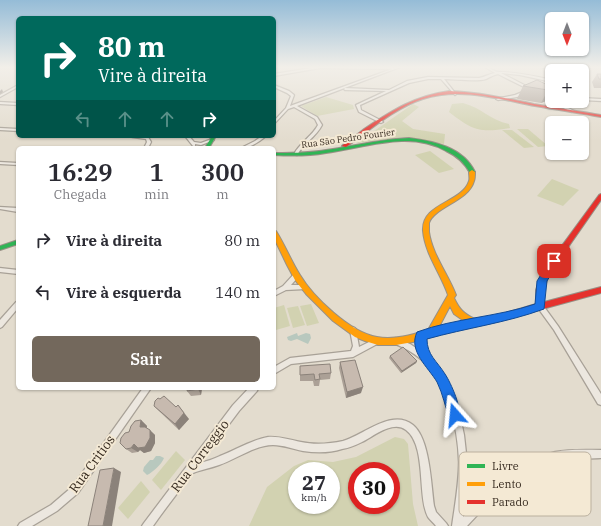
<!DOCTYPE html>
<html lang="pt">
<head>
<meta charset="utf-8">
<style>
  :root { --surface:#fff; --page:#f2f2f3; --text:#2b2b33; --muted:#7c7c81; --accent:#73685c }
  body { margin:0; font-family:"IBM Plex Serif",serif; background:var(--page); color:var(--text); height:100vh; display:flex; flex-direction:column; font-size:15px; white-space:nowrap }
  * { box-sizing:border-box; margin:0 }
  p { font-size:13px; color:var(--muted) }
  .icon { flex:none; width:22px; height:22px; fill:none; stroke:currentColor; stroke-width:2; stroke-linecap:round; stroke-linejoin:round }
  .map { position:relative; flex:1; overflow:hidden }
  .side { position:absolute; left:16px; top:146px; width:260px; height:244px; display:flex; flex-direction:column; background:var(--surface); border-radius:6px; box-shadow:0 1px 3px #0004 }
  .side>* { flex:none }
  .guide { position:absolute; left:16px; top:16px; width:260px; height:122px; border-radius:6px; box-shadow:0 1px 3px #0004; background:#00695c; color:#fff; overflow:hidden }
  .needle { width:26px; rotate:180deg }
  .controls { position:absolute; left:545px; top:12px; display:grid; gap:8px }
  .controls a { display:grid; place-items:center; width:44px; height:44px; border-radius:6px; background:var(--surface); box-shadow:0 1px 3px #0004; font-size:20px }
  .speed { position:absolute; left:288px; top:462px; display:flex; gap:8px; font-size:20px; font-weight:700; text-align:center }
  .speed>* { display:grid; place-content:center; width:52px; height:52px; border-radius:50%; background:var(--surface); box-shadow:0 1px 3px #0004; line-height:1 }
  .speed small { font-size:10px; font-weight:400 }
  .speed .limit { border:6px solid #d22; background:#fff; color:#111 }
  .pin { position:absolute; display:grid; place-items:center; width:34px; height:34px; color:#fff; margin:-17px; border-radius:8px; box-shadow:0 2px 6px #0006 }
  .me { position:absolute; width:44px; margin:-22px; rotate:342deg; stroke-linejoin:round; filter:drop-shadow(0 0 3px #0008) }
  .turn { display:flex; align-items:center; gap:14px; height:84px; padding:0 16px; font-size:18px }
  .turn .icon { width:52px; height:52px; stroke-width:2.5 }
  .turn b { display:block; font-size:28px; line-height:34px }
  .lanes { display:flex; align-items:center; height:38px; padding:0 16px; background:#0003; justify-content:center; gap:20px; direction:ltr }
  .lanes .off { opacity:.35 }
  .eta { display:flex; justify-content:space-evenly; align-items:center; height:68px; text-align:center }
  .eta b { font-size:24px; font-weight:600; line-height:28px }
  .cta { display:flex; gap:8px; margin-top:auto; padding:8px 16px }
  .cta a { flex:1; height:46px; border-radius:6px; background:var(--accent); color:#fff; font-size:16px; font-weight:600; line-height:46px; text-align:center }
  ul { padding:0; list-style:none }
  li { display:flex; align-items:center; gap:12px; height:52px; padding:0 16px }
  li div { flex:1 }
  li b { display:block; font-size:15px }
  li em { font-style:normal }
  .map>svg:first-child { display:block }
</style>
</head>
<body>
<div class="map">
<svg width="601" height="526" viewBox="0 0 601 526">
  <rect width="100%" height="100%" fill="#e3dcce"/>
  <g fill="#d2d2b1" fill-rule="evenodd">
    <polygon points="326,97 353,105 354,109 317,116 301,106"/>
    <path d="M463 103C482 108 490 120 509 124L510 128C479 133 474 131 449 112L452 104Z"/>
    <polygon points="413,104 419,107 402,121 413,129 445,134 444,144 403,137 357,143"/>
    <polygon points="517,129 528,129 548,146 538,147"/>
    <polygon points="502,130 512,130 534,147 524,148"/>
    <polygon points="430,151 454,169 439,173 415,155"/>
    <polygon points="552,179 579,190 563,206 537,196"/>
    <polygon points="311,304 319,323 307,326 300,306"/>
    <polygon points="284,305 290,326 276,330 274,324 274,308"/>
    <polygon points="298,306 305,325 293,328 287,308"/>
    <path d="M395 437 404 439 408 444 413 504 418 526H249L267 487 294 466 308 460 333 462 356 457ZM297 471H331V505H297ZM357 471H391V505H357Z"/>
    <polygon points="176,451 185,460 161,490 152,480"/>
    <polygon points="141,481 150,492 128,519 118,508"/>
  </g>
  <g fill="#b8c8be">
    <polygon points="297,333 298,336 306,333 310,334 311,338 308,344 297,339 291,341 288,340 287,337"/>
    <path d="M156 456H160L164 458C162 464 152 473 147 475L143 471 144 467 150 460H153Z"/>
  </g>
  <g fill="none" stroke-linecap="round" stroke-linejoin="round">
    <g stroke="#a8a197" stroke-width="2.5">
      <g id="street">
        <path d="M317 67 394 68 400 67 297 106 317 117 322 125C316 137 304 143 297 155H296L294 154C300 143 312 136 318 125L315 119 294 107 288 109 274 124V121L286 108 291 96 287 93 274 87V85L289 91 294 95 290 106 392 69 320 68 274 76V74Z"/>
        <path d="M485 67C490 67 494 72 499 72 517 72 534 76 552 80V82L520 75 502 73H501L530 88 528 89 498 74C493 75 490 77 486 79 477 82 455 79 444 79L456 94 455 95 441 79H428L409 83 360 105 361 110 382 121 383 122 381 123 359 112 356 105 386 91 345 90 344 89 345 88 389 90 407 81 428 77 479 78C485 77 489 74 495 73Z"/>
        <polygon points="541,67 553,67 563,71 560,71 553,69 542,68"/>
        <polygon points="18,85 18,87 0,97 0,95"/>
        <polygon points="525,91 526,91 526,93 517,97 498,100 496,99 515,95"/>
        <polygon points="542,94 552,100 552,101 555,101 574,111 571,112 541,96 540,95"/>
        <polygon points="582,98 601,99 601,101 582,100"/>
        <polygon points="0,102 18,103 18,105 0,104"/>
        <polygon points="0,128 18,129 18,131 0,130"/>
        <polygon points="130,136 148,137 151,142 148,148 144,148 147,142 146,139 132,137"/>
        <polygon points="185,136 189,136 194,142 201,143 212,139 214,140 201,145 195,144 195,146 193,146"/>
        <path d="M262 136H266C259 142 250 148 241 148L255 141Z"/>
        <polygon points="0,162 18,163 18,165 0,164"/>
        <polygon points="0,207 18,208 18,212 0,209"/>
        <polygon points="0,268 18,270 18,274 0,272"/>
        <polygon points="294,274 298,274 299,276 291,285 306,285 307,287 306,289 286,290 274,296 274,291 283,286"/>
        <polygon points="18,301 18,308 2,327 0,328 0,320 16,302"/>
        <polygon points="540,303 542,304 558,326 601,394 601,405 598,404 554,330 538,308 537,306 538,304"/>
        <polygon points="353,327 355,328 356,330 359,347 377,338 379,339 380,341 379,343 353,357 291,364 274,374 274,367 290,358 351,351 353,346 350,330 351,328"/>
        <path d="M421 333 423 334 424 336 423 342 429 358 438 368 445 379 452 394 461 421 464 435 467 462 466 486 463 517C490 490 515 461 555 452 570 449 586 450 601 450V458C586 459 570 458 555 461 517 469 492 500 467 526H452C455 505 459 483 459 462 458 428 448 383 422 360 413 352 403 347 393 343L392 341 393 339 395 338 410 344 419 350 417 342 419 334Z"/>
        <polygon points="143,388 151,388 78,493 57,511 32,526 18,526 20,523 51,505 72,487"/>
        <path d="M249 388H258L257 391 239 411 200 463C207 461 214 459 220 456 236 450 251 440 268 437 279 436 290 440 301 442 314 445 329 444 343 441 364 435 392 408 413 425 430 439 431 485 434 506L436 512 446 523 448 526H436C434 523 430 520 428 517 417 496 427 446 406 430 393 420 374 436 362 442 356 445 349 448 342 449 330 453 316 453 303 451 293 449 283 445 273 445 255 445 236 459 219 465 211 468 200 470 193 473 189 475 185 483 182 487 172 500 162 513 153 526H142L144 523 233 405Z"/>
      </g>
    </g>
    <g stroke="#989186" stroke-width="2">
      <g id="fast">
        <polygon points="212,136 216,136 209,148 205,148"/>
        <path d="M409 138C433 141 463 147 475 172L474 173H470C464 162 457 156 446 151 409 130 365 148 326 153 309 156 291 156 274 155V153C291 153 309 153 326 150 354 146 381 139 409 138Z"/>
        <polygon points="18,240 18,244 0,250 0,246"/>
      </g>
    </g>
    <g stroke="#989186" stroke-width="2">
      <path id="slow" d="M472 170 475 172C475 175 475 179 474 181 469 201 434 207 429 223 429 225 429 230 429 232 432 254 448 274 456 295L454 298C459 309 464 314 475 319L495 316 498 317 499 319 498 321 495 322 447 332 413 342 396 345H378L365 341 355 337 333 321 306 294 295 280 287 265 274 238V231H276C285 245 291 261 300 275 313 297 351 333 377 337 394 340 412 335 428 330L448 295C441 274 425 254 423 231 421 203 462 203 469 181 470 179 469 175 469 172ZM450 306 454 314 464 321 439 327Z"/>
    </g>
    <g stroke="#989186" stroke-width="2">
      <g id="jam">
        <polygon points="274,67 279,67 274,69"/>
        <path d="M449 91C478 92 506 98 534 104 556 108 579 111 601 115V117C579 113 557 110 535 106 498 99 460 87 423 99 395 108 370 130 346 147L342 146C348 140 357 135 364 129 393 110 414 96 449 91Z"/>
        <polygon points="601,194 601,200 548,276 544,290 544,302 601,287 601,293 495,322 492,321 491,319 492,317 536,304 536,290 542,273 599,195"/>
      </g>
    </g>
    <use href="#street" fill="#ece7df" fill-rule="evenodd"/>
    <use href="#fast" fill="#30b455" fill-rule="evenodd"/>
    <use href="#slow" fill="#ff9f0a" fill-rule="evenodd"/>
    <use href="#jam" fill="#e5322d" fill-rule="evenodd"/>
  </g>
  <g fill="#aba096">
    <polygon points="597,74 601,74 601,88 594,88 592,82"/>
    <polygon points="523,86 552,87 552,89 546,101 541,103 517,99"/>
    <polygon points="390,356 417,361 416,363 401,373 389,358"/>
    <polygon points="340,362 361,393 346,398 339,368"/>
    <polygon points="300,366 331,373 330,379 320,380 319,386 314,386 313,381 300,381"/>
    <polygon points="202,388 201,395 191,396 187,391"/>
    <polygon points="154,406 189,419 179,430 160,412"/>
    <polygon points="141,420 147,426 147,428 155,435 155,443 151,451 144,453 140,450 138,452 132,453 126,449 129,432"/>
  </g>
  <g fill="#8b827a">
    <polygon points="552,88 552,89 546,101 541,103 548,90"/>
    <polygon points="2,89 3,92 0,94 0,91"/>
    <polygon points="417,361 416,363 401,373 402,371"/>
    <polygon points="363,387 361,393 346,398 347,392"/>
    <polygon points="198,388 202,388 201,395 198,389"/>
    <polygon points="178,405 189,419 179,430 175,424"/>
    <polygon points="141,420 147,426 146,432 140,427"/>
    <polygon points="150,430 155,435 155,443 151,451 144,453 140,450 138,452 131,448 134,444"/>
    <polygon points="114,468 121,472 112,526 103,526"/>
  </g>
  <g fill="#c7baaf" stroke="#8b827a">
    <polygon points="597,74 601,74 601,79 599,79"/>
    <polygon points="537,80 552,87 552,88 548,90 523,86"/>
    <polygon points="403,347 417,361 402,371 390,356"/>
    <polygon points="355,360 363,387 347,392 340,362"/>
    <polygon points="330,364 331,373 319,374 320,379 315,380 314,374 300,375 300,366"/>
    <polygon points="188,388 198,388 198,389 187,391"/>
    <polygon points="164,396 176,407 178,405 184,413 175,424 154,406 155,401 158,398 160,399"/>
    <polygon points="141,420 140,427 145,427 150,430 150,438 145,447 138,448 134,444 131,448 126,449 120,443 121,438 125,433 129,432 131,426 135,421"/>
    <polygon points="114,468 103,526 88,526 100,470"/>
  </g>
  <linearGradient id="sky" x2="0" y2="1"><stop stop-color="#95bcd7"/><stop offset="0.48" stop-color="#f2efe9"/><stop offset="1" stop-color="#f2efe9" stop-opacity="0"/></linearGradient>
  <rect width="601" height="140" fill="url(#sky)"/>
  <path fill="#1a73e8" stroke="#114b97" d="M554 258 559 261 547 281 544 309C506 323 466 328 427 339 427 355 437 361 445 374 451 383 463 410 459 420L455 422 450 420C445 407 443 394 437 382 428 367 408 351 417 332 455 318 497 317 535 304L537 281 551 259Z"/>
  <g text-anchor="middle" dominant-baseline="central" stroke-width="4" stroke-linejoin="round" paint-order="stroke">
    <g font-size="9" fill="#362a1f" stroke="#f4e9d4">
      <text transform="translate(348 138) rotate(-8)">Rua São Pedro Fourier</text>
    </g>
    <g font-size="13" fill="#362a1f" stroke="#f4e9d4">
      <text transform="translate(200 456) rotate(-53)">Rua Correggio</text>
      <text transform="translate(92 464) rotate(-54)">Rua Critios</text>
    </g>
  </g>
  <rect x="459" y="452" width="132" height="64" rx="6" fill="#f4e9d4" stroke="#bbb09e" stroke-width="1"/>
  <rect x="467" y="464" width="18" height="4" fill="#30b455"/>
  <rect x="467" y="482" width="18" height="4" fill="#ff9f0a"/>
  <rect x="467" y="500" width="18" height="4" fill="#e5322d"/>
  <g font-size="11" fill="#362a1f">
    <text x="492" y="470">Livre</text>
    <text x="492" y="488">Lento</text>
    <text x="492" y="506">Parado</text>
  </g>
</svg>
<div class="controls">
<a><svg class="needle" viewBox="-14 -14 28 28"><path d="M0-13l5 13h-10z" fill="#e53935"/><path d="M0 13l5-13h-10z" fill="#7c7c81"/></svg></a>
<a>+</a>
<a>−</a>
</div>
<div class="speed"><div>27<small>km/h</small></div><div class="limit">30</div></div>
<div class="pin" style="left:554px;top:261px;background:#d93025"><svg class="icon" aria-label="arrive" viewBox="0 0 24 24"><path d="M6 21V4h12l-3 4 3 4H6"/></svg></div>
<svg class="me" style="left:455px;top:415px" viewBox="-20 -20 40 40"><path d="M0-17L14 15 0 8-14 15z" fill="#1a73e8" stroke="#fff" stroke-width="4"/></svg>
<div class="guide">
<div class="turn"><svg class="icon" aria-label="right" viewBox="0 0 24 24"><path d="M7 20v-9h11M14 6l5 5-5 5"/></svg><div><b>80 m</b>Vire à direita</div></div>
<div class="lanes"><svg class="icon off" aria-label="left" viewBox="0 0 24 24"><path d="M17 20v-9H6M10 6l-5 5 5 5"/></svg><svg class="icon off" aria-label="ahead" viewBox="0 0 24 24"><path d="M12 20V5M6 11l6-6 6 6"/></svg><svg class="icon off" aria-label="ahead" viewBox="0 0 24 24"><path d="M12 20V5M6 11l6-6 6 6"/></svg><svg class="icon" aria-label="right" viewBox="0 0 24 24"><path d="M7 20v-9h11M14 6l5 5-5 5"/></svg></div>
</div>
<section class="side">
<div class="eta">
<div><b>16:29</b><p>Chegada</p></div>
<div><b>1</b><p>min</p></div>
<div><b>300</b><p>m</p></div>
</div>
<ul>
<li><svg class="icon" aria-label="right" viewBox="0 0 24 24"><path d="M7 20v-9h11M14 6l5 5-5 5"/></svg><div><b>Vire à direita</b></div><em>80 m</em></li>
<li><svg class="icon" aria-label="left" viewBox="0 0 24 24"><path d="M17 20v-9H6M10 6l-5 5 5 5"/></svg><div><b>Vire à esquerda</b></div><em>140 m</em></li>
</ul>
<div class="cta"><a>Sair</a></div>
</section>
</div>
</body>
</html>
